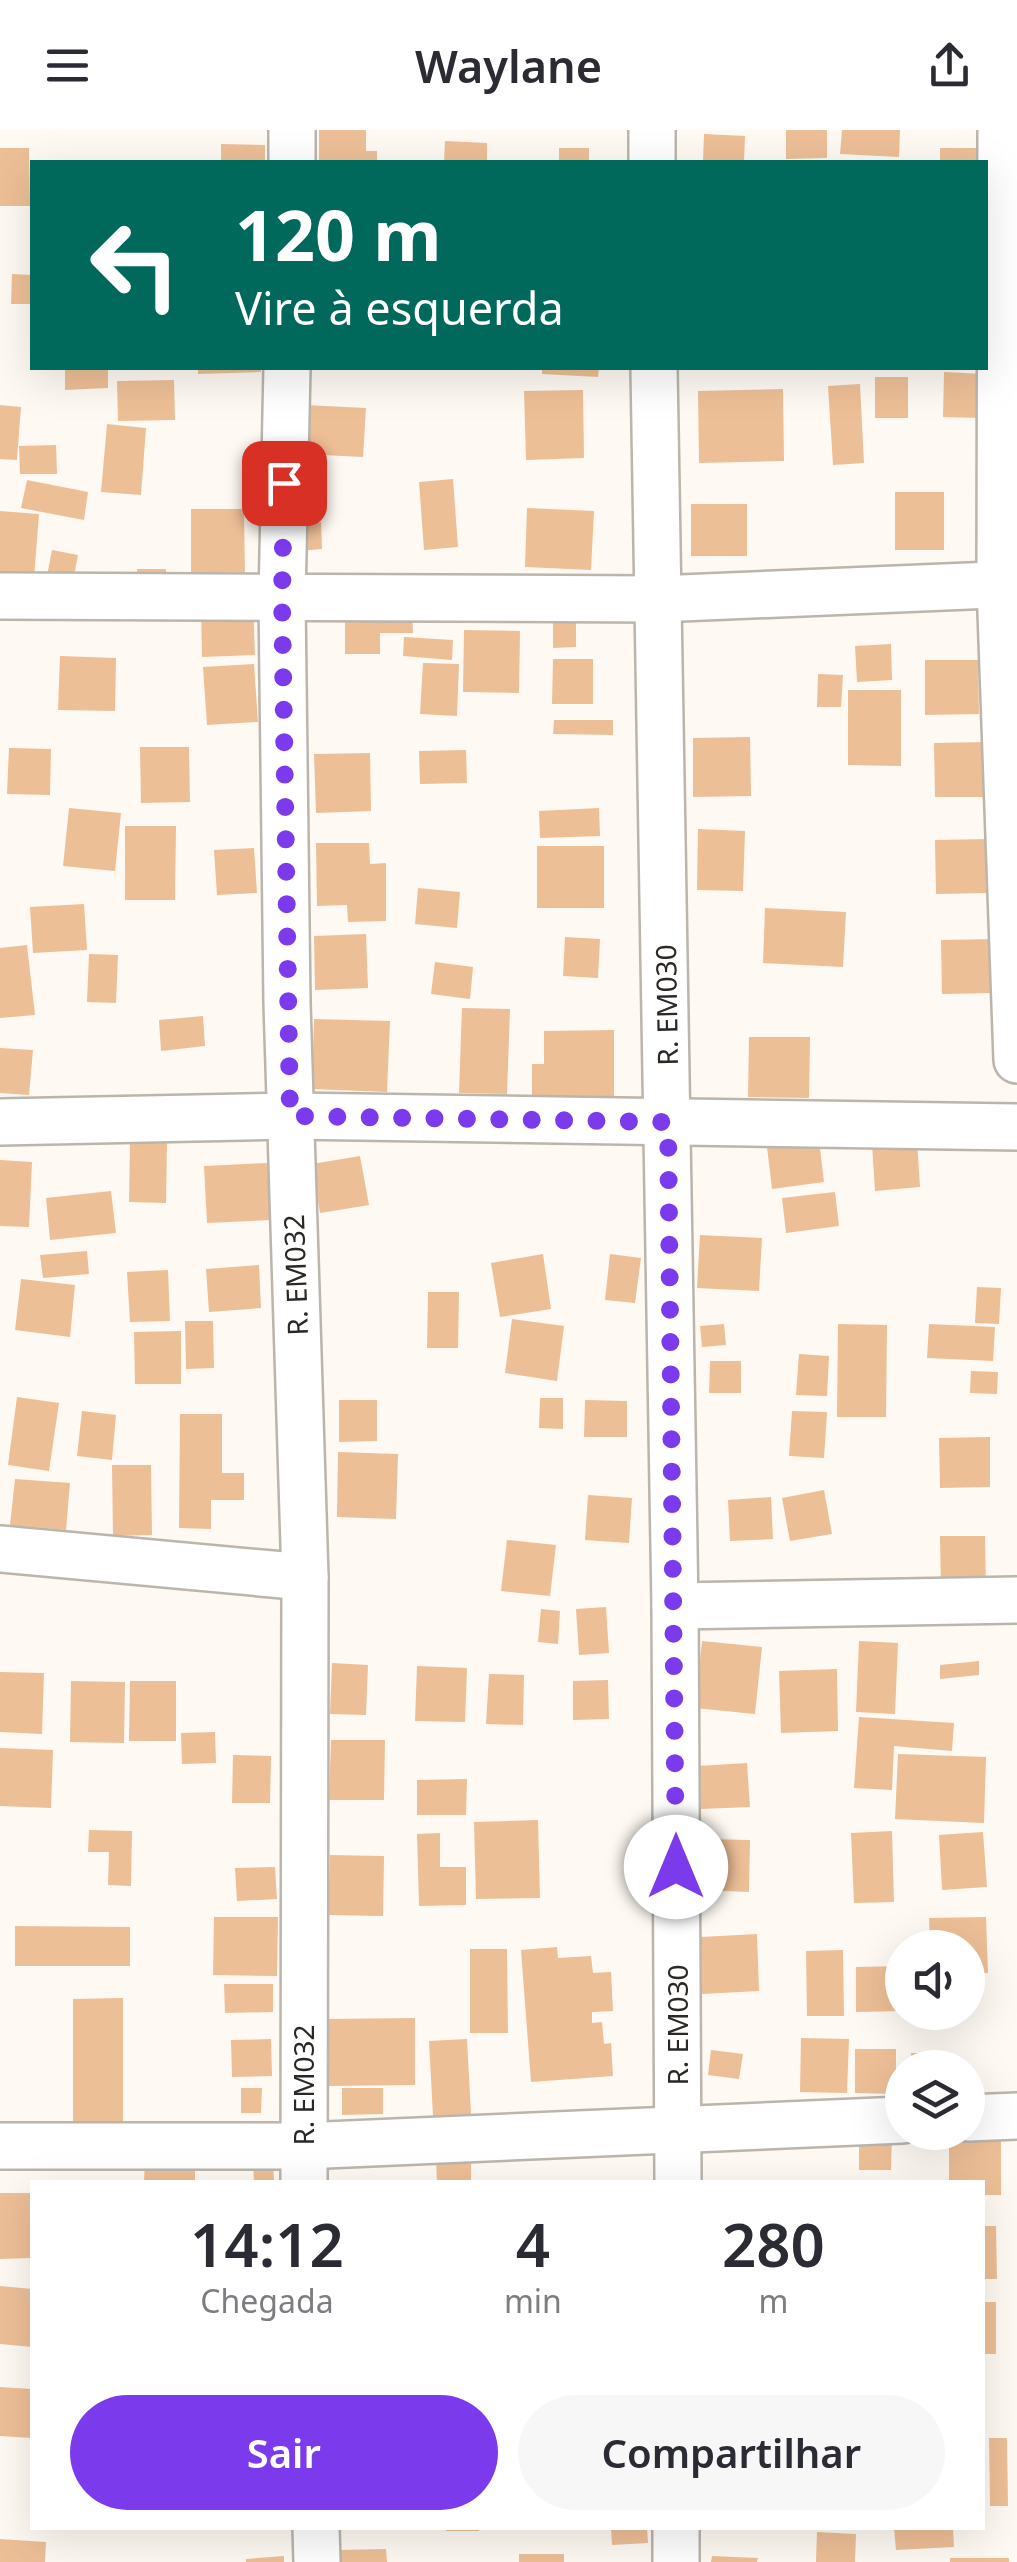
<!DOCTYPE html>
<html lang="pt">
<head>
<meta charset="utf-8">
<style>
  :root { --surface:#fff; --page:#f7f7f7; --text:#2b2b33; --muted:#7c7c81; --accent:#7c3aed }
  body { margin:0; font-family:"Noto Sans",sans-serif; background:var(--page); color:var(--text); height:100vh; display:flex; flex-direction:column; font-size:38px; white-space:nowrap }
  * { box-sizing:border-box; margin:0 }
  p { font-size:32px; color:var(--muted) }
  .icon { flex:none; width:55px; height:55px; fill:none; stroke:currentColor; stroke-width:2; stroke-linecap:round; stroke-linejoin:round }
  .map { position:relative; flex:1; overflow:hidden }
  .panel { position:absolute; left:30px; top:2050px; width:955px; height:350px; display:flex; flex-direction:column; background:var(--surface); border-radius:0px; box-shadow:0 10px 40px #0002 }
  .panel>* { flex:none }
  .top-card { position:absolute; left:30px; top:30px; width:958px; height:210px; border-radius:0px; box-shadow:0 10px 40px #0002; background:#00695c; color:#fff; overflow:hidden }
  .buttons { position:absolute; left:885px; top:1800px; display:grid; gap:20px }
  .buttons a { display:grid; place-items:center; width:100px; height:100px; border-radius:50%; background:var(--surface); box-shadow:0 10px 40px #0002; font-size:50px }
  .pin { position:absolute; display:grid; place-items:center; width:85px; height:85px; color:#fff; margin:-42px; border-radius:20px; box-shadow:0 5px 15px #0006 }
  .me { position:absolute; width:110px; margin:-55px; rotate:0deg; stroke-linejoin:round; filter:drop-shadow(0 0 8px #0008) }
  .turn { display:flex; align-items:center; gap:35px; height:210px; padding:0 40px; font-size:45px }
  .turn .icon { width:130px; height:130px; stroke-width:2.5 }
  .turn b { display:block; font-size:70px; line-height:85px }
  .eta { display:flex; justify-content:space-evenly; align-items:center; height:170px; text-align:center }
  .eta b { font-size:60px; font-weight:600; line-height:70px }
  .action { display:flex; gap:20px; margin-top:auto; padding:20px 40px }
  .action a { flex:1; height:115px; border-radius:60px; background:var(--accent); color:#fff; font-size:40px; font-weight:600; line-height:115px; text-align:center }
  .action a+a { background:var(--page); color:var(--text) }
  header { display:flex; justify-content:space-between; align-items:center; height:130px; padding:0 40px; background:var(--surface); font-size:45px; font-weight:600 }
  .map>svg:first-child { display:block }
</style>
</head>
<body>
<header><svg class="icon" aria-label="menu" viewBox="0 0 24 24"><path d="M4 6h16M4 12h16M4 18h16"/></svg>Waylane<svg class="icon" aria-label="share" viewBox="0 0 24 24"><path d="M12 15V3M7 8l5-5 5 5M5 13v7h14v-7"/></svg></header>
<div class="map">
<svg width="1017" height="2432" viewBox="0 0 1017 2432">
  <rect width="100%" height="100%" fill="#fef9f2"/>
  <g fill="#edbf97">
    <polygon points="319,0 366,0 366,21 377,21 377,32 319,32"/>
    <polygon points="786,0 827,0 827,28 786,29"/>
    <polygon points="842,0 900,0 899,27 840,24"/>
    <polygon points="704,4 745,6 744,32 703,32"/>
    <polygon points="445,11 487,13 487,32 444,32"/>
    <polygon points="221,14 265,15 265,32 221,32"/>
    <polygon points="0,18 29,18 30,76 0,76"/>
    <rect x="559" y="18" width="30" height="14"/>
    <polygon points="940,18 989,18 985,32 940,32"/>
    <polygon points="12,144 32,145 32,174 11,174"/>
    <polygon points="65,238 108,238 108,258 65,260"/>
    <polygon points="198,238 261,238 261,242 198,244"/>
    <polygon points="542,238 599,238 598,247 542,244"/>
    <polygon points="944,242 983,244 983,288 943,287"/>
    <rect x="875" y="247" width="33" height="41"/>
    <polygon points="174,250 175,290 118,291 117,251"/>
    <polygon points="860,254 864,333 833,335 828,256"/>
    <polygon points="783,259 784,331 699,333 698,261"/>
    <polygon points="583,260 584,328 526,330 524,261"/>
    <polygon points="0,275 21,277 17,330 0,329"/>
    <polygon points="305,275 366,278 363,327 302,324"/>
    <polygon points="107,294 146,298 141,365 101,362"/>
    <polygon points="56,315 57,344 20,344 19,316"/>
    <polygon points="453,349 458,417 424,420 419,352"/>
    <polygon points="27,350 88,362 84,390 21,378"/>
    <rect x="895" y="362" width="49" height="58"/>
    <rect x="691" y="374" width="56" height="52"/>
    <polygon points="527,378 594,381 591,440 525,437"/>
    <polygon points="191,379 244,379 245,448 191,448"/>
    <polygon points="0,381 39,384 34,448 0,445"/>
    <polygon points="321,392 322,419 299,421 298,394"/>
    <polygon points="52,420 78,425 72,456 46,451"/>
    <rect x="137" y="439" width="29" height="21"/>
    <polygon points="253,472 255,525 202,527 201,474"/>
    <polygon points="412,479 413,503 380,503 380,524 345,524 345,480"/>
    <polygon points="576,487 576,517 553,518 553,488"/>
    <polygon points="464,500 520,501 519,563 463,562"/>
    <polygon points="404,507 453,510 452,530 403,526"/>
    <polygon points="891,514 892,550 857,552 855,516"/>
    <polygon points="60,526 116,528 115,581 58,580"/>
    <polygon points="553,529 593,529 593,574 552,574"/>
    <polygon points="925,530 978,530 979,584 925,585"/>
    <polygon points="423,533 459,534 457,586 420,584"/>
    <polygon points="254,534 258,592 207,595 203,537"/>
    <polygon points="818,544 843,545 841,577 817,577"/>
    <polygon points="848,560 901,560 901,636 848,635"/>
    <polygon points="554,590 613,590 613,605 553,604"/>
    <polygon points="750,607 751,666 693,667 693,608"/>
    <polygon points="987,612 988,667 935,667 934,613"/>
    <polygon points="140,617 189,617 190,672 141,673"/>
    <polygon points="9,618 51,619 50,665 7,664"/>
    <polygon points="466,620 467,653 420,654 419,621"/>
    <polygon points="370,623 371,681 316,683 314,624"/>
    <polygon points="69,678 121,683 115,741 63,736"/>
    <polygon points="599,678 600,706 540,708 539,681"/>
    <polygon points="125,696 176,696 175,770 125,770"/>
    <polygon points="698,699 745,701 743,761 697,760"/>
    <polygon points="988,709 989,763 936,764 935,710"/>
    <polygon points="316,713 369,713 370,734 386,733 386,791 348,792 347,775 317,776"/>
    <rect x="537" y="716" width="67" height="62"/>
    <polygon points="254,718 257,763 217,765 214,720"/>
    <polygon points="418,758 460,762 457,798 415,794"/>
    <polygon points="84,774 87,820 33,823 30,777"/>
    <polygon points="765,778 846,782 843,837 763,833"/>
    <polygon points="366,804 368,858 315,860 314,806"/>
    <polygon points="565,807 600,809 598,848 563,846"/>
    <polygon points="994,809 994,863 942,864 941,810"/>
    <polygon points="27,815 35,885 0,888 0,818"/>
    <polygon points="89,824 118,825 116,873 87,872"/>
    <polygon points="435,832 473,837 470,869 431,864"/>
    <polygon points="462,878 510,879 507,964 459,963"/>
    <polygon points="203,886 205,916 161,921 159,890"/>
    <polygon points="314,889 390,891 387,962 312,959"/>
    <polygon points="614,900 614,968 532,969 532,934 544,934 544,901"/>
    <polygon points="749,907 810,907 809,968 748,967"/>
    <polygon points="0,918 33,920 29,965 0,963"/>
    <polygon points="819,1010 824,1052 772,1059 767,1017"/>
    <polygon points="917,1011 920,1057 875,1061 872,1014"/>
    <polygon points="130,1013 167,1013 166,1073 129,1072"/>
    <polygon points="360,1026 369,1075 320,1083 312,1034"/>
    <polygon points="0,1030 32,1032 29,1097 0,1096"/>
    <polygon points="267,1033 271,1090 207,1093 204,1036"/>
    <polygon points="111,1061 116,1103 50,1110 46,1068"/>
    <polygon points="835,1062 839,1096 786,1103 782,1068"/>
    <polygon points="700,1105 762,1108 759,1161 697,1158"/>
    <polygon points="87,1121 89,1144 43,1148 40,1125"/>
    <polygon points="543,1124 551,1179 500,1187 491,1133"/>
    <polygon points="610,1124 641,1128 635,1173 605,1170"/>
    <polygon points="259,1135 261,1178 209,1182 206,1139"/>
    <polygon points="168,1140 170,1191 130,1192 127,1142"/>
    <polygon points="21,1149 75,1155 70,1207 15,1200"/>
    <polygon points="977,1157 1001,1158 999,1194 975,1193"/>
    <polygon points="428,1162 459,1162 458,1218 427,1218"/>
    <polygon points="512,1189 564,1196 557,1251 505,1243"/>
    <polygon points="185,1191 213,1191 214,1238 186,1239"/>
    <polygon points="724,1194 726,1215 702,1217 700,1196"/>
    <polygon points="838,1194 887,1195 886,1287 837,1287"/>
    <polygon points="929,1194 995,1197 993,1231 927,1228"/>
    <polygon points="181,1201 181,1254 135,1254 134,1202"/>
    <polygon points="799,1224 829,1226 827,1266 796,1265"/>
    <polygon points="710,1231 741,1231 741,1263 709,1263"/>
    <polygon points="971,1241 998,1242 997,1264 970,1263"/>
    <polygon points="17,1267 59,1273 49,1341 8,1335"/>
    <polygon points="540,1268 563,1268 563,1299 539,1298"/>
    <polygon points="339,1270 377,1270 377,1311 339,1312"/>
    <polygon points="585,1270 627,1271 627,1307 584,1307"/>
    <polygon points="82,1281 116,1285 112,1330 77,1326"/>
    <polygon points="792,1281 827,1282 824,1328 789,1326"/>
    <polygon points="180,1284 222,1284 222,1343 244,1343 244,1370 211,1370 211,1399 179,1398"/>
    <polygon points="990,1307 990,1357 940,1358 939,1308"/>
    <polygon points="338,1322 398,1324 396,1389 337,1387"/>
    <polygon points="112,1335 151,1335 152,1405 113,1406"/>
    <polygon points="15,1349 70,1353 66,1400 10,1395"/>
    <polygon points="824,1360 832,1404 790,1411 782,1368"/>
    <polygon points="588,1365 632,1368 629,1413 585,1410"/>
    <polygon points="771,1367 773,1409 730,1411 728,1370"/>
    <polygon points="940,1406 985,1406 986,1459 941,1460"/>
    <polygon points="507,1410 556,1415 550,1466 501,1461"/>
    <polygon points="606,1477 609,1523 579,1525 576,1479"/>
    <polygon points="541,1479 560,1481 558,1514 538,1512"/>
    <polygon points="702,1511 762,1517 755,1584 695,1578"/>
    <polygon points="859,1511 898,1513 895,1584 856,1582"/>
    <polygon points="979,1531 979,1545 940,1549 940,1535"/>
    <polygon points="332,1533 368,1535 366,1585 330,1584"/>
    <polygon points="417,1536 467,1538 465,1592 415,1591"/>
    <polygon points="837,1539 838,1601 781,1603 779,1541"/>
    <polygon points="0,1542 44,1543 42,1604 0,1602"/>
    <polygon points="489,1544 524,1545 523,1595 486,1594"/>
    <polygon points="608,1550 609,1589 573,1590 573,1551"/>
    <polygon points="71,1551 125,1552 124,1613 70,1612"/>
    <polygon points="130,1551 176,1551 176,1611 129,1611"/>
    <polygon points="859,1587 954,1593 952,1621 894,1616 892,1660 854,1658"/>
    <polygon points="215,1602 216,1633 182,1634 181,1603"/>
    <polygon points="331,1610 385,1610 384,1670 329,1670"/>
    <polygon points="0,1618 53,1620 51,1678 0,1676"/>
    <polygon points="898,1624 986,1627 984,1693 895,1689"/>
    <polygon points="233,1625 271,1626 270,1673 232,1673"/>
    <polygon points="747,1633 750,1677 701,1679 698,1636"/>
    <polygon points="467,1649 466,1685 417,1685 417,1650"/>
    <polygon points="538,1690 540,1768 476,1769 474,1692"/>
    <polygon points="89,1700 132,1701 131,1756 108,1755 109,1722 88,1722"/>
    <polygon points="892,1701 894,1772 854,1773 851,1703"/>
    <polygon points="983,1702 987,1757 942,1760 939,1705"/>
    <polygon points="440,1703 440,1737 466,1737 466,1775 419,1776 417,1704"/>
    <polygon points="706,1709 750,1710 749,1762 704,1760"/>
    <polygon points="330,1725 384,1726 383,1786 328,1785"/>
    <polygon points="275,1737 277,1769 237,1771 235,1738"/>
    <polygon points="214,1787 278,1787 277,1846 213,1845"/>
    <polygon points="986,1787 988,1843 968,1843 968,1818 930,1818 929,1788"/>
    <polygon points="15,1796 130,1797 130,1836 15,1836"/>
    <polygon points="757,1804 759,1861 702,1864 701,1807"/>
    <polygon points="557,1817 558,1828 591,1826 593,1843 611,1842 613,1881 592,1882 592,1893 602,1892 604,1914 611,1913 613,1946 531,1952 521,1820"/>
    <polygon points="470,1819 507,1819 508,1903 470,1903"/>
    <polygon points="843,1820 844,1886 807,1886 806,1821"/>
    <polygon points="902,1836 902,1881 856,1882 856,1837"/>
    <polygon points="224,1854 273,1854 273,1882 225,1883"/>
    <polygon points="123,1868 123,1991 73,1991 73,1869"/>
    <polygon points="415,1888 415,1955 328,1956 327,1889"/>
    <polygon points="801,1908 849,1909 847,1963 800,1962"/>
    <polygon points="271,1909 272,1946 232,1947 231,1910"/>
    <polygon points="467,1909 471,1984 433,1986 429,1911"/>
    <polygon points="855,1919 896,1919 896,1964 855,1963"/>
    <polygon points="711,1920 743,1924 739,1949 708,1945"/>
    <polygon points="911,1923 932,1923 933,1938 912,1938"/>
    <polygon points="241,1958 262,1958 261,1983 241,1983"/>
    <polygon points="342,1958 383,1958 383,1984 342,1985"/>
    <polygon points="859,2003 892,2003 891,2040 859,2040"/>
    <polygon points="949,2009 1001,2009 1001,2065 982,2065 982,2052 949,2052"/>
    <polygon points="471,2028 471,2052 437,2052 436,2029"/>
    <polygon points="145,2030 195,2033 195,2052 144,2052"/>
    <polygon points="273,2030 274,2052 254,2052 253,2031"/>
    <polygon points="0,2063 32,2063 32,2128 0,2129"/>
    <polygon points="982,2096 996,2096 997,2149 982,2149"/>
    <polygon points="0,2156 32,2159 32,2217 0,2214"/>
    <rect x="982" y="2172" width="14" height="52"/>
    <polygon points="0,2257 32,2259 32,2308 0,2306"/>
    <polygon points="989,2308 1007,2308 1008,2376 990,2376"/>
    <rect x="446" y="2398" width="33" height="3"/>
    <polygon points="611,2398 647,2398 648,2413 612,2415"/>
    <polygon points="894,2398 953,2398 954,2417 896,2420"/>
    <polygon points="817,2402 856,2404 855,2432 816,2432"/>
    <polygon points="0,2409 46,2412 45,2432 0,2432"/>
    <polygon points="386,2419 387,2432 337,2432 337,2420"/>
    <rect x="519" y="2424" width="45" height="8"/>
    <polygon points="284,2426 284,2432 246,2432 246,2429"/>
    <polygon points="712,2426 758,2428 757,2432 711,2432"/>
    <rect x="950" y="2428" width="59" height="4"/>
  </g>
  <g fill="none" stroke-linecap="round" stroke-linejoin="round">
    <g stroke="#bbb5ac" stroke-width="50">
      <g id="minor">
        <polyline points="652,0 652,32"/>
        <polyline points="1001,0 1000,454 1017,930"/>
        <polyline points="292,32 292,0"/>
        <polyline points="287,238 282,469 287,873 305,1447 304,2052"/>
        <polyline points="654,238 675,1476 678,2052"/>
        <polyline points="0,466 657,469 1017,454"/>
        <polyline points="0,992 290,986 1017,997"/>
        <polyline points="0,1419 305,1447"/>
        <polyline points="675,1476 1017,1470"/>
        <polyline points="968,1988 1017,1986"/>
        <polyline points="0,2016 302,2016 902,1990"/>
        <polyline points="316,2398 317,2432"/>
        <polyline points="676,2432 676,2398"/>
      </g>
    </g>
    <use href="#minor" stroke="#fff" stroke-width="45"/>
  </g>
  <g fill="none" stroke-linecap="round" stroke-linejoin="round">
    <polyline stroke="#7c3aed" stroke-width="18" stroke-dasharray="0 32.4" points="284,353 282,468 290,986 668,992 676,1737"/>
  </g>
  <g text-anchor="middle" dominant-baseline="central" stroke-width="9" stroke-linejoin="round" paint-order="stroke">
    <g font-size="28" fill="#2a2724" stroke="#fff">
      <text transform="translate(666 875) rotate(-91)">R. EM030</text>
      <text transform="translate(295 1145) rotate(-92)">R. EM032</text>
      <text transform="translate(677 1895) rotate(-90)">R. EM030</text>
      <text transform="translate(303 1955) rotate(-90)">R. EM032</text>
    </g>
  </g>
</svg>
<div class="buttons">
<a><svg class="icon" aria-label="sound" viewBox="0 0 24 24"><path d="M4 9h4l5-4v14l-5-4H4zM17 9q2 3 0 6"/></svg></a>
<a><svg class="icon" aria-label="layers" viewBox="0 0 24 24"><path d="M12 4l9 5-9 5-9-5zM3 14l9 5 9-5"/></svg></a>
</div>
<div class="pin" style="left:284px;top:353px;background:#d93025"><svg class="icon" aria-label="arrive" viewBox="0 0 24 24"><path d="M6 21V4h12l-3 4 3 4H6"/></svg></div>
<svg class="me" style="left:676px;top:1737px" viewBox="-20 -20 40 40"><circle r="19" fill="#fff"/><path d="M0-13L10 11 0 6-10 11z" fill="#7c3aed"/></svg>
<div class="top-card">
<div class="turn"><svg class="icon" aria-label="left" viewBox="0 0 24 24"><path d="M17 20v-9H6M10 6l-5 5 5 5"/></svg><div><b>120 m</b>Vire à esquerda</div></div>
</div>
<section class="panel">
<div class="eta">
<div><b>14:12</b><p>Chegada</p></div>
<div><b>4</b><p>min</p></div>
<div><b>280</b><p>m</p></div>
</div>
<div class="action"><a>Sair</a><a>Compartilhar</a></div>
</section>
</div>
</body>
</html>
